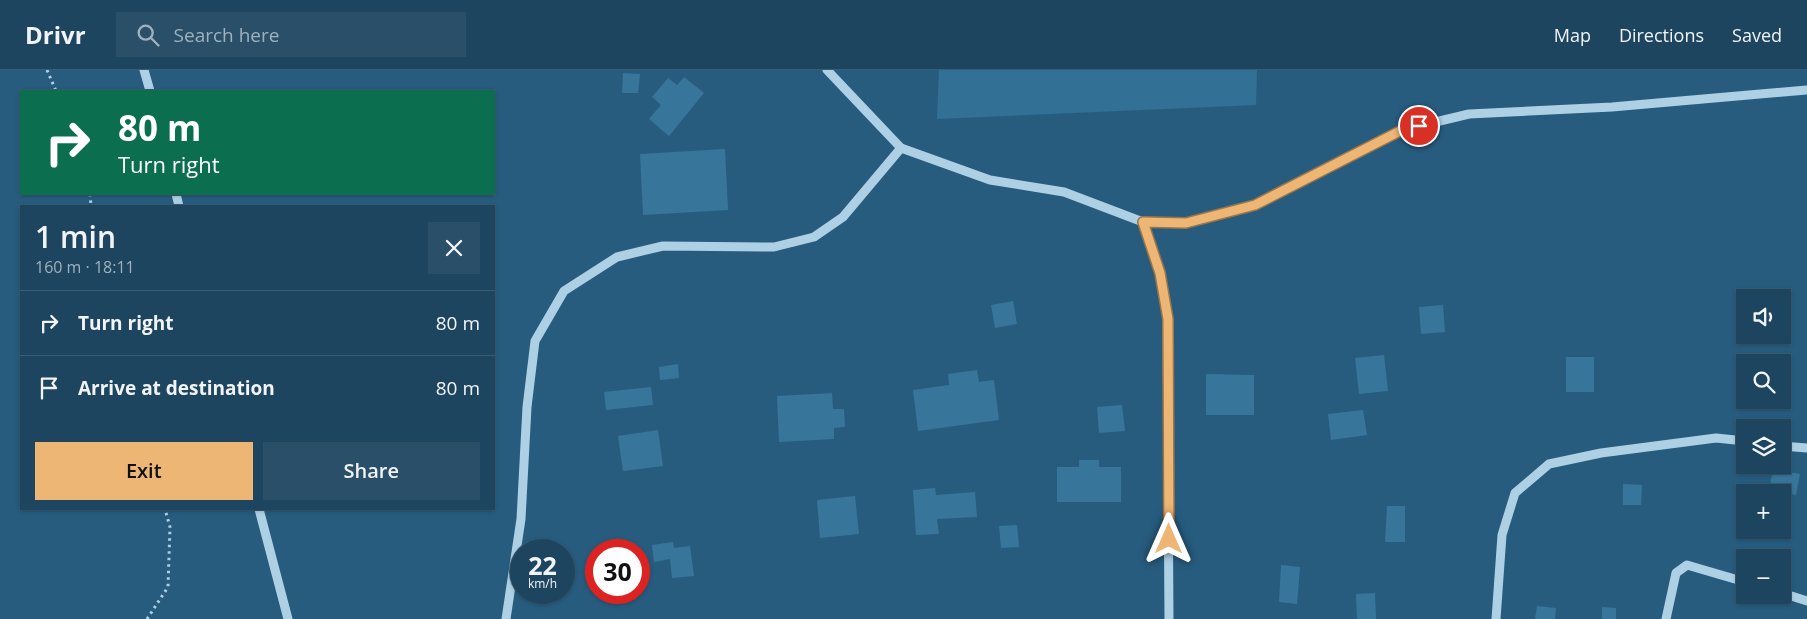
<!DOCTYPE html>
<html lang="en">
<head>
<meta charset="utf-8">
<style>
  :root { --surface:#1d455f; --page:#2a4f68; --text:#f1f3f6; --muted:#a0b1bd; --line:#3b5d74; --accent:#edb674 }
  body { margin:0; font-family:"Open Sans",sans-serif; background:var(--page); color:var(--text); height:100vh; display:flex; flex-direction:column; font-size:19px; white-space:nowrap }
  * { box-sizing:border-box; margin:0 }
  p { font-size:16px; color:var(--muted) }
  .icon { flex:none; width:28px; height:28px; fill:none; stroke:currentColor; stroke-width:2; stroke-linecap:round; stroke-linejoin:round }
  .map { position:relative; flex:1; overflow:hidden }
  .details { position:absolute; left:20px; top:135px; width:475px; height:305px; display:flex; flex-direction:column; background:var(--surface); border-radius:0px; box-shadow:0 1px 4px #0004,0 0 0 1px var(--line) }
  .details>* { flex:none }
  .guide { position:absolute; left:20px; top:20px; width:475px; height:105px; border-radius:0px; box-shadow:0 1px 4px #0004,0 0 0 1px var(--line); background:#0b6e4f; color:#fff; overflow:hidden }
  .fabs { position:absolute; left:1736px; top:219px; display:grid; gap:10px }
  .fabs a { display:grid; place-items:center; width:55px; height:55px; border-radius:0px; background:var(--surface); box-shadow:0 1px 4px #0004,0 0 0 1px var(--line); font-size:25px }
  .speed { position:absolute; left:510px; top:469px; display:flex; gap:10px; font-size:25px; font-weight:700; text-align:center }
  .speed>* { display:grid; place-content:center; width:65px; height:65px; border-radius:50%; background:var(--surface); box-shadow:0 1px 4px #0004,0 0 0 1px var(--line); line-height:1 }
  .speed small { font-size:12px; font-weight:400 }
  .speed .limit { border:8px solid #d22; background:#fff; color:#111 }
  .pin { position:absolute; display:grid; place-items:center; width:42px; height:42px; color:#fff; margin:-21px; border:2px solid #fff; border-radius:50%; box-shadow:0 1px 5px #0007 }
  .me { position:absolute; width:55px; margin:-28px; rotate:0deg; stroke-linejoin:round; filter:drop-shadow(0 0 4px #0008) }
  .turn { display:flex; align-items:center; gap:18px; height:105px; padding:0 15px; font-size:22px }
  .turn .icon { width:65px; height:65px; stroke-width:2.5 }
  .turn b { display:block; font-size:35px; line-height:42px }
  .round { display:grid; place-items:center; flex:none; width:52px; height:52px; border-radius:0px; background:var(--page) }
  .headline { display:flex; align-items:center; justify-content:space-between; height:85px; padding:0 15px }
  h1 { font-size:30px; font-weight:600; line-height:38px }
  .button { display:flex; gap:10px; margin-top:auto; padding:10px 15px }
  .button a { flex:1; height:58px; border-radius:0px; background:var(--accent); color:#111; font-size:20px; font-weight:600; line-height:58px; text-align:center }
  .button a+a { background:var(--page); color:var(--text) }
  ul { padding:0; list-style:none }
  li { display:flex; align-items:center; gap:15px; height:65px; padding:0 15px; border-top:1px solid var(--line) }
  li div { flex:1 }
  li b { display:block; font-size:19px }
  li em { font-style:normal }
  header { display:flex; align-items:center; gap:30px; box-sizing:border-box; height:70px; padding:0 25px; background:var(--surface); border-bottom:1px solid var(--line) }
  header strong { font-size:24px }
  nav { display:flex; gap:28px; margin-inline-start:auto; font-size:18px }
  .search { width:350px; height:45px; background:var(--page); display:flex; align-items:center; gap:12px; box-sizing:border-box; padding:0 18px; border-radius:0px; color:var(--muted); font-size:19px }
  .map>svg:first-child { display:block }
</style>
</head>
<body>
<header>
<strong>Drivr</strong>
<div class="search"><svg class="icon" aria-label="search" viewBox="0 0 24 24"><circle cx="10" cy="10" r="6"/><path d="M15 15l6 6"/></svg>Search here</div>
<nav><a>Map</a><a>Directions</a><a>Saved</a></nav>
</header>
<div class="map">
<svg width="1807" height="549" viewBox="0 0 1807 549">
  <rect width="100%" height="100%" fill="#275c7f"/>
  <polygon fill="#327096" points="939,0 1257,0 1256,35 937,49"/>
  <g fill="#38759b">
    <polygon points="623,3 640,4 638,23 622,23"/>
    <polygon points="684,7 704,23 669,66 649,49 661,35 652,27 668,8 677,15"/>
    <polygon points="725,79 728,140 643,145 640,84"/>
    <polygon points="1013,231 1017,254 995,258 991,235"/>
    <polygon points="1443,235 1445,262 1421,264 1419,237"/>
    <polygon points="1384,285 1388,321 1359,324 1355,288"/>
    <rect x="1566" y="287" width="28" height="35"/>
    <polygon points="678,294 679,308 660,310 659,297"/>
    <polygon points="977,300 979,312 994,310 999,350 918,361 913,320 949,315 948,304"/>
    <polygon points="1206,304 1254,305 1254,345 1206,345"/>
    <polygon points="651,317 653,335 606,340 604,322"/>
    <polygon points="832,323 833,339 844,339 845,357 834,358 834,369 779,372 777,326"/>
    <polygon points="1122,335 1125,361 1099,363 1097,337"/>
    <polygon points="1363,340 1367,365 1331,370 1328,344"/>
    <polygon points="658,360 663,396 623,401 618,366"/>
    <polygon points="1079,390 1099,390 1099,397 1121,397 1121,432 1057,432 1057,397 1079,397"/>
    <polygon points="1773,399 1800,404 1796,425 1769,420"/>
    <polygon points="1623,414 1642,415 1641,435 1623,435"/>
    <polygon points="935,418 936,425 975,422 977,447 937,449 939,464 916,465 913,420"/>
    <polygon points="855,426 859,464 820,468 817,430"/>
    <polygon points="1387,436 1405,436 1405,472 1385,472"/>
    <polygon points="1017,455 1019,477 1001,478 999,456"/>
    <polygon points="673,472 674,478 690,476 694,506 672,508 670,489 654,492 652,475"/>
    <polygon points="1281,495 1300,497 1297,534 1279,532"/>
    <polygon points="1375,523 1376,549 1357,549 1356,524"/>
    <polygon points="1537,536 1556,538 1555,549 1535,549"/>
    <polygon points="1602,537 1616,538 1616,549 1602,549"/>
  </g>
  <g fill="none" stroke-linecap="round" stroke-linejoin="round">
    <g stroke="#aed0e5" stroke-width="3" stroke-dasharray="2.5 4" stroke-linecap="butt">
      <polyline points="47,0 56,21"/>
      <polyline points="90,124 91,136"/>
      <polyline points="147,549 168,517 170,457 165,439"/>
    </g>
    <g stroke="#aed0e5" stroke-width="9">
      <polyline points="144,0 150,21"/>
      <polyline points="827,0 901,78 990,110 1064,122 1143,152 1187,153 1255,135 1402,60 1469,44 1612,37 1807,20"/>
      <polyline points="176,124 179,136"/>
      <polyline points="1143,152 1160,203 1167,249 1169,549"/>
      <polyline points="1782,376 1807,378"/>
      <polyline points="259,439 288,549"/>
      <polyline points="1782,523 1807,531"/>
      <polyline points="506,549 521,449 527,337 535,271 564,221 617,187 663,176 774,177 814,167 843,147 901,78"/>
      <polyline points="1496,549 1502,465 1515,423 1549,394 1601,383 1716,368 1745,371"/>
      <polyline points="1666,549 1676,503 1687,495 1745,512"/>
    </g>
  </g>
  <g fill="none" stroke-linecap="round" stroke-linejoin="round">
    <g stroke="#9a764b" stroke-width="12">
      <polyline id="route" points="1169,469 1168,249 1160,203 1143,152 1186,153 1255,135 1402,60 1419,56"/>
    </g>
    <use href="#route" stroke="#edb674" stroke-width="9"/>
  </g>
</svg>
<div class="fabs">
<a><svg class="icon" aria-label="sound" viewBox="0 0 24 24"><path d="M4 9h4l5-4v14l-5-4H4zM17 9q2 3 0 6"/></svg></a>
<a><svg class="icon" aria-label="search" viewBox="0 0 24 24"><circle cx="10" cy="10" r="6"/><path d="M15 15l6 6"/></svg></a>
<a><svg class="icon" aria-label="layers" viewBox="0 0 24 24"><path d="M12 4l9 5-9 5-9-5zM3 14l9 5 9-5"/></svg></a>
<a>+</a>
<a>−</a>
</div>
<div class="speed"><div>22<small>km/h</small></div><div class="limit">30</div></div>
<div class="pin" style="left:1419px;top:56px;background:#d93025"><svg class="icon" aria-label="arrive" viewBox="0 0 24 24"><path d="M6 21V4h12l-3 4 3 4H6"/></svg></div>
<svg class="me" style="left:1169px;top:469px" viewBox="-20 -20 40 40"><path d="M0-17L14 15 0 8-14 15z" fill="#edb674" stroke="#fff" stroke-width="4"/></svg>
<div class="guide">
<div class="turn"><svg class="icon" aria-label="right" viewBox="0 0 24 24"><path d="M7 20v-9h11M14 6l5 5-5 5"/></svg><div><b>80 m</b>Turn right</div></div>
</div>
<section class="details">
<div class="headline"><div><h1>1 min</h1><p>160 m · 18:11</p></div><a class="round"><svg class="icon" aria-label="close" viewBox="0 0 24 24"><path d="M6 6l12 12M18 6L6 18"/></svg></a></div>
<ul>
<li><svg class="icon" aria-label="right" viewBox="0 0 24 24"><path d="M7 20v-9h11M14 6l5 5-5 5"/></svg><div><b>Turn right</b></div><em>80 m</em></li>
<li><svg class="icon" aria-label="arrive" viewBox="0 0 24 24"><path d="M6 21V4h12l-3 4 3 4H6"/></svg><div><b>Arrive at destination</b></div><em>80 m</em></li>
</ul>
<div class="button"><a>Exit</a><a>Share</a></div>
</section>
</div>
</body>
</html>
